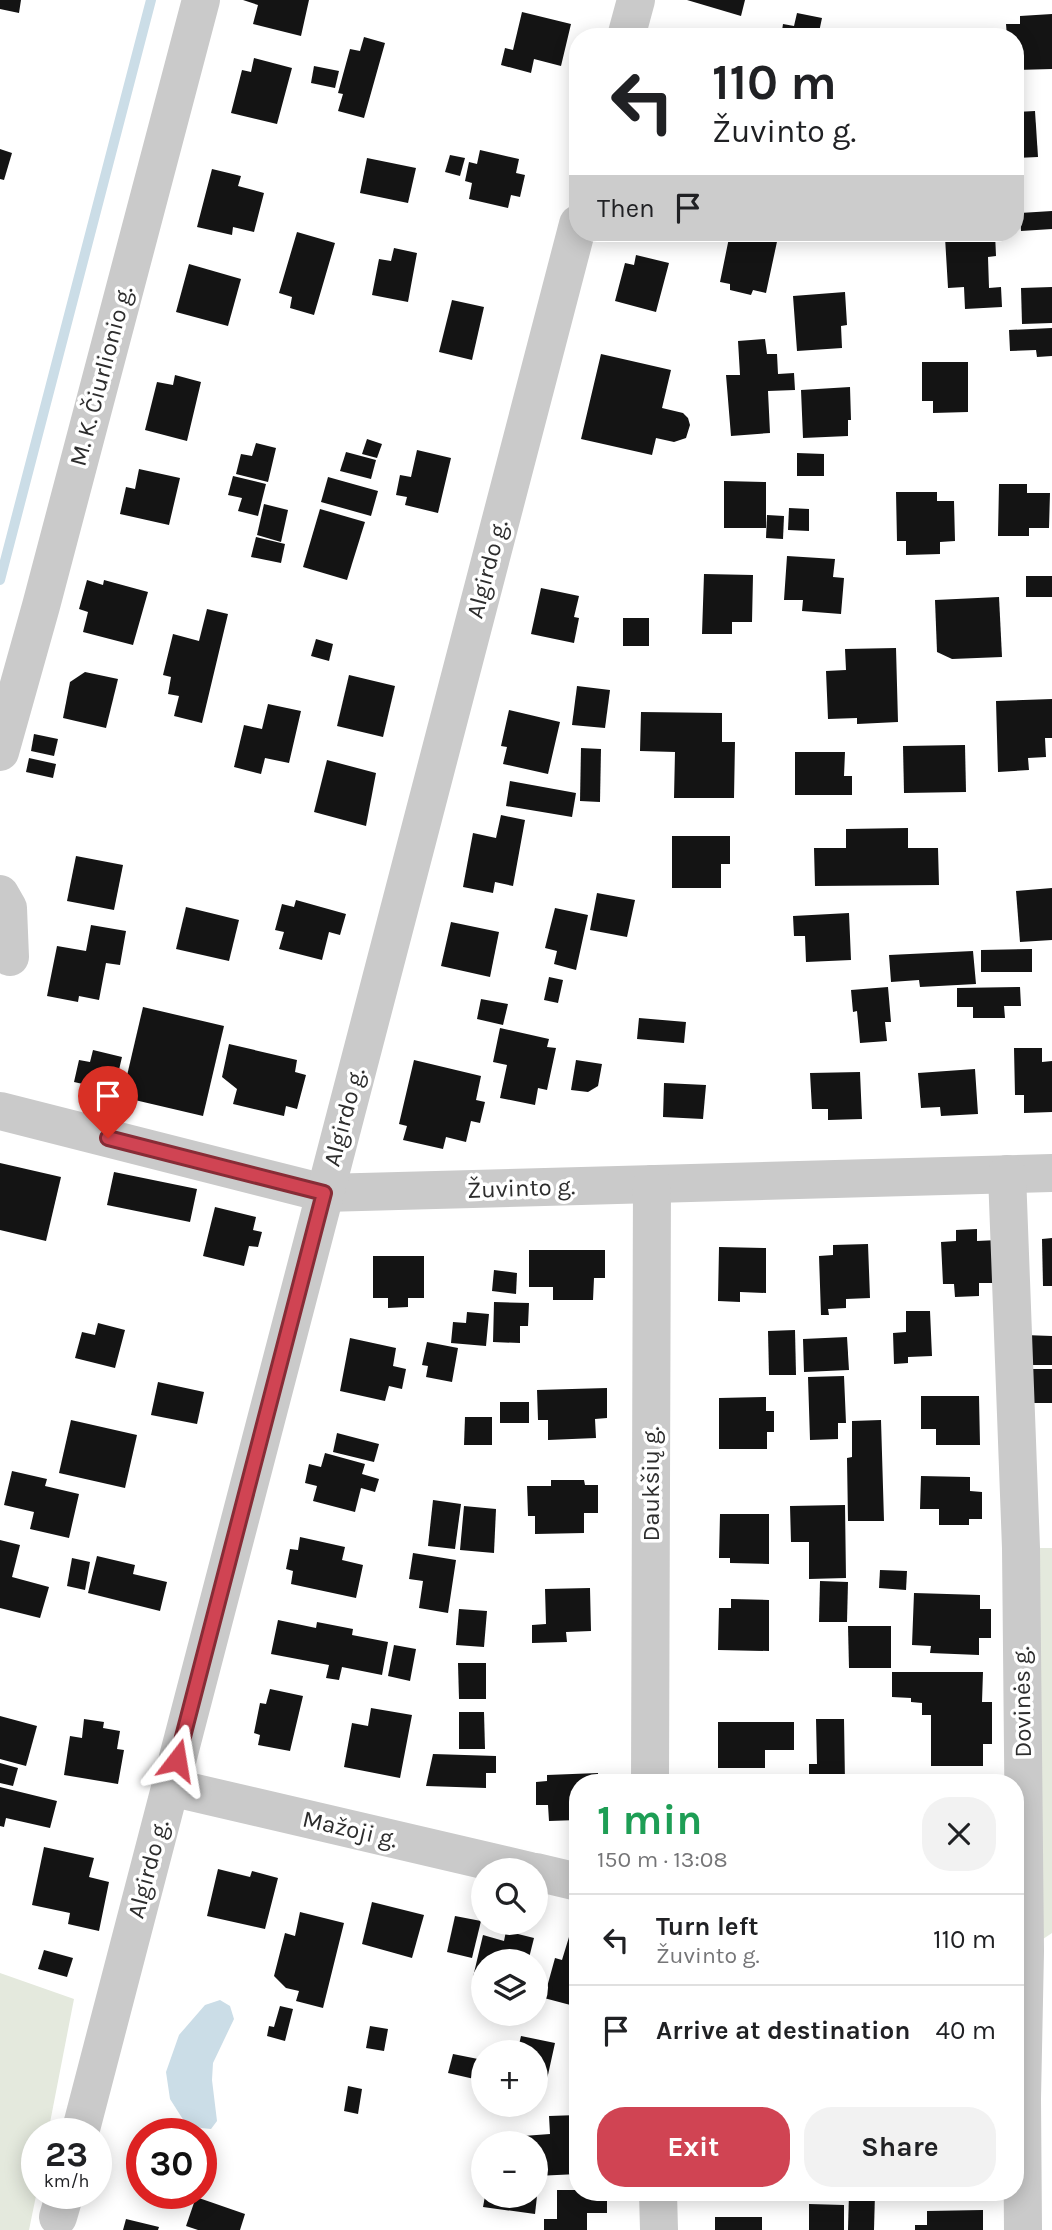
<!DOCTYPE html>
<html lang="en">
<head>
<meta charset="utf-8">
<style>
  :root { --surface:#fff; --page:#f2f2f2; --text:#202124; --muted:#757577; --line:#e0e0e0; --accent:#d04453 }
  body { margin:0; font-family:Karla,sans-serif; background:var(--page); color:var(--text); height:100vh; display:flex; flex-direction:column; font-size:26px; white-space:nowrap }
  * { box-sizing:border-box; margin:0 }
  p { font-size:23px; color:var(--muted) }
  .icon { flex:none; width:38px; height:38px; fill:none; stroke:currentColor; stroke-width:2; stroke-linecap:round; stroke-linejoin:round }
  .map { position:relative; flex:1; overflow:hidden }
  .sheet { position:absolute; left:569px; top:1774px; width:455px; height:427px; display:flex; flex-direction:column; background:var(--surface); border-radius:28px; box-shadow:0 4px 18px #0003 }
  .sheet>* { flex:none }
  .hud { position:absolute; left:569px; top:28px; width:455px; height:214px; border-radius:28px; box-shadow:0 4px 18px #0003; background:#fff; color:var(--text); overflow:hidden }
  .tools { position:absolute; left:471px; top:1858px; display:grid; gap:14px }
  .tools a { display:grid; place-items:center; width:77px; height:77px; border-radius:50%; background:var(--surface); box-shadow:0 4px 18px #0003; font-size:35px }
  .speed { position:absolute; left:21px; top:2118px; display:flex; gap:14px; font-size:35px; font-weight:700; text-align:center }
  .speed>* { display:grid; place-content:center; width:91px; height:91px; border-radius:50%; background:var(--surface); box-shadow:0 4px 18px #0003; line-height:1 }
  .speed small { font-size:18px; font-weight:400 }
  .speed .limit { border:10px solid #d22; background:#fff; color:#111 }
  .pin { position:absolute; display:grid; place-items:center; width:60px; height:60px; color:#fff; margin:-72px -30px; border-radius:50% 50% 50% 0; rotate:-45deg; box-shadow:0 0 7px #0007 }
  .pin .icon { rotate:45deg }
  .me { position:absolute; width:77px; margin:-38px; rotate:14deg; stroke-linejoin:round; filter:drop-shadow(0 0 5px #0008) }
  .turn { display:flex; align-items:center; gap:24px; height:147px; padding:0 28px; font-size:32px }
  .turn .icon { width:91px; height:91px; stroke-width:2.5 }
  .turn b { display:block; font-size:49px; line-height:60px }
  .then { display:flex; align-items:center; height:66px; padding:0 28px; background:#0003; gap:14px; font-size:26px }
  .round { display:grid; place-items:center; flex:none; width:74px; height:74px; border-radius:28px; background:var(--page) }
  .overview { display:flex; align-items:center; justify-content:space-between; height:119px; padding:0 28px }
  h1 { font-size:42px; font-weight:700; line-height:52px; color:#1e9e55 }
  .button { display:flex; gap:14px; margin-top:auto; padding:14px 28px }
  .button a { flex:1; height:80px; border-radius:28px; background:var(--accent); color:#fff; font-size:28px; font-weight:700; line-height:80px; text-align:center }
  .button a+a { background:var(--page); color:var(--text) }
  ul { padding:0; list-style:none }
  li { display:flex; align-items:center; gap:21px; height:91px; padding:0 28px; border-top:2px solid var(--line) }
  li div { flex:1 }
  li b { display:block; font-size:26px }
  li em { font-style:normal }
  .map>svg:first-child { display:block }
</style>
</head>
<body>
<div class="map">
<svg width="1052" height="2230" viewBox="0 0 1052 2230">
  <rect width="100%" height="100%" fill="#fff"/>
  <g fill="#e4e9dd">
    <polygon points="1021,1548 1052,1548 1052,1933 1025,1951"/>
    <polygon points="0,1973 74,1999 48,2133 37,2133 37,2191 29,2230 0,2230"/>
  </g>
  <polygon fill="#cbdde7" points="220,2000 230,2006 234,2019 213,2063 212,2080 217,2121 211,2129 201,2128 184,2121 170,2099 166,2072 179,2035 205,2005"/>
  <g fill="none" stroke-linecap="round" stroke-linejoin="round">
    <polyline stroke="#cbdde7" stroke-width="10" points="0,580 151,0"/>
  </g>
  <g fill="#141414">
    <polygon points="0,0 21,0 19,13 0,9"/>
    <polygon points="243,0 309,0 301,36 253,24 258,5"/>
    <polygon points="687,0 745,0 741,16"/>
    <polygon points="522,12 571,24 561,66 534,59 531,73 501,65 505,48 513,50"/>
    <polygon points="797,13 822,18 818,37 781,37 783,24 794,26"/>
    <polygon points="1052,14 1052,69 1015,70 1015,37 1007,37 1006,24 1020,24 1020,16"/>
    <polygon points="364,37 385,43 364,118 338,111 343,94 338,93 350,49 360,51"/>
    <polygon points="254,58 292,68 277,124 231,113 242,70 251,72"/>
    <polygon points="314,66 339,71 335,88 311,83"/>
    <polygon points="1035,111 1038,157 1015,158 1015,112"/>
    <polygon points="0,149 12,153 4,180 0,179"/>
    <polygon points="480,150 519,159 516,173 525,175 520,197 511,195 508,208 469,199 472,183 465,181 469,162 477,164"/>
    <polygon points="450,155 465,158 460,176 445,172"/>
    <polygon points="367,158 416,168 408,203 360,193"/>
    <polygon points="212,169 241,176 238,186 264,193 254,232 233,227 232,235 197,227"/>
    <polygon points="1052,211 1052,229 1021,231 1020,213"/>
    <polygon points="297,232 335,243 314,315 290,308 292,297 279,293"/>
    <polygon points="730,233 758,233 778,237 766,293 753,290 751,295 730,290 730,284 720,282"/>
    <polygon points="979,233 995,233 996,256 988,257 989,288 1001,287 1002,307 965,309 964,287 948,288 945,237 979,235"/>
    <polygon points="394,248 417,253 408,302 372,295 379,259 391,261"/>
    <polygon points="636,255 669,263 656,312 615,301 625,263 634,265"/>
    <polygon points="189,264 241,279 228,326 176,312"/>
    <polygon points="1052,287 1052,323 1022,324 1021,288"/>
    <polygon points="845,292 847,325 841,326 842,348 797,351 793,296"/>
    <polygon points="452,300 484,307 472,360 439,352"/>
    <polygon points="1052,328 1052,356 1037,357 1036,350 1010,351 1009,330"/>
    <polygon points="765,339 767,354 777,354 778,374 794,373 795,390 768,391 770,433 731,436 726,375 740,375 738,341"/>
    <polygon points="601,354 671,370 662,408 683,413 688,418 690,425 686,438 674,442 656,438 652,455 581,439"/>
    <polygon points="922,362 968,362 968,412 933,413 933,401 922,401"/>
    <polygon points="175,375 201,382 187,441 145,430 157,382 173,385"/>
    <polygon points="850,387 851,420 848,420 848,436 803,438 801,390"/>
    <polygon points="367,439 382,444 377,458 362,454"/>
    <polygon points="256,443 276,448 268,482 236,474 241,454 252,456"/>
    <polygon points="417,450 451,458 438,513 405,505 407,497 396,495 400,475 411,477"/>
    <polygon points="346,452 376,460 371,479 340,471"/>
    <polygon points="797,453 824,454 824,476 797,476"/>
    <polygon points="139,469 180,478 169,525 120,514 126,487 135,489"/>
    <polygon points="233,476 266,484 258,516 238,511 242,498 228,495"/>
    <polygon points="328,477 378,491 371,516 321,502"/>
    <polygon points="724,481 766,482 766,528 724,528"/>
    <polygon points="999,484 1027,484 1027,493 1050,493 1049,528 1029,528 1029,536 998,536"/>
    <polygon points="896,492 937,492 937,501 954,501 955,541 940,542 940,554 906,555 906,541 897,541"/>
    <polygon points="264,504 288,510 281,542 257,535"/>
    <polygon points="789,508 809,509 809,531 788,530"/>
    <polygon points="320,509 365,522 347,580 303,567"/>
    <polygon points="767,515 784,516 783,539 766,538"/>
    <polygon points="256,537 285,544 281,563 251,557"/>
    <polygon points="787,556 835,559 833,577 844,578 841,614 802,611 803,600 784,600"/>
    <polygon points="704,574 753,575 752,622 732,622 732,634 702,634"/>
    <rect x="1026" y="576" width="26" height="21"/>
    <polygon points="87,580 103,585 104,580 148,592 133,645 83,632 88,612 79,609"/>
    <polygon points="541,588 579,596 574,617 579,618 574,643 531,634"/>
    <polygon points="999,597 1002,657 952,659 937,652 935,600"/>
    <polygon points="207,609 228,614 202,723 174,716 179,696 168,694 171,677 163,675 173,634 199,641"/>
    <rect x="623" y="618" width="26" height="28"/>
    <polygon points="316,639 333,644 329,661 311,656"/>
    <polygon points="896,648 898,722 857,724 857,718 828,719 826,671 846,670 845,649"/>
    <polygon points="85,672 118,679 106,728 63,718 70,682"/>
    <polygon points="349,675 395,686 383,737 337,726"/>
    <polygon points="577,686 610,690 605,728 572,725"/>
    <polygon points="1052,699 1052,738 1045,738 1046,757 1028,758 1029,770 998,772 996,701"/>
    <polygon points="268,704 301,711 289,763 265,758 261,774 234,767 244,725 262,729"/>
    <polygon points="509,710 560,722 548,774 503,764 507,747 501,746"/>
    <polygon points="641,712 722,713 722,742 735,742 734,798 674,798 675,752 640,751"/>
    <polygon points="34,734 58,739 54,756 31,751"/>
    <polygon points="965,745 966,792 904,793 903,746"/>
    <polygon points="581,748 601,749 600,802 580,801"/>
    <polygon points="795,752 845,752 844,776 852,776 852,795 795,795"/>
    <polygon points="29,758 56,764 53,778 26,772"/>
    <polygon points="327,760 376,773 366,826 314,812"/>
    <polygon points="510,781 576,793 572,817 506,806"/>
    <polygon points="501,815 525,820 513,886 495,882 493,893 463,887 473,833 496,838"/>
    <polygon points="908,828 908,848 938,848 939,885 815,886 814,848 846,848 846,829"/>
    <polygon points="672,836 730,836 730,864 721,864 721,888 672,888"/>
    <polygon points="76,856 123,865 114,910 67,901"/>
    <polygon points="1052,888 1052,940 1020,942 1016,891"/>
    <polygon points="597,893 635,900 627,937 590,930"/>
    <polygon points="296,900 346,914 340,935 329,932 322,960 279,949 284,932 275,930 282,904 294,907"/>
    <polygon points="186,907 239,920 229,961 176,949"/>
    <polygon points="555,908 588,915 576,970 554,964 557,951 545,948"/>
    <polygon points="849,913 851,960 806,962 805,936 794,936 793,916"/>
    <polygon points="451,922 499,932 490,977 441,966"/>
    <polygon points="91,925 126,931 120,965 106,963 99,1000 79,996 78,1002 47,996 57,946 86,951"/>
    <polygon points="1032,949 1032,972 981,972 981,950"/>
    <polygon points="973,951 976,984 920,987 919,980 891,982 889,955"/>
    <polygon points="549,977 563,980 558,1003 544,1000"/>
    <polygon points="888,987 891,1022 885,1022 887,1041 860,1043 857,1011 853,1012 851,990"/>
    <polygon points="1020,987 1021,1006 1004,1006 1005,1018 973,1018 973,1007 957,1007 957,988"/>
    <polygon points="481,999 508,1004 503,1025 477,1019"/>
    <polygon points="143,1007 224,1026 203,1116 122,1097"/>
    <polygon points="639,1018 686,1022 684,1043 637,1039"/>
    <polygon points="500,1028 549,1039 547,1047 556,1048 547,1090 538,1088 535,1105 500,1098 507,1065 493,1062"/>
    <polygon points="229,1044 297,1060 295,1072 306,1075 297,1109 286,1106 284,1116 233,1104 237,1089 222,1077"/>
    <polygon points="1014,1048 1042,1048 1042,1062 1052,1061 1052,1112 1024,1113 1024,1095 1015,1095"/>
    <polygon points="93,1050 122,1057 114,1091 74,1082 79,1060 90,1062"/>
    <polygon points="414,1060 481,1076 476,1100 485,1102 480,1123 471,1121 466,1142 446,1137 443,1149 403,1140 407,1126 399,1124"/>
    <polygon points="576,1060 602,1064 598,1086 588,1092 571,1090"/>
    <polygon points="975,1069 978,1114 941,1116 940,1107 921,1108 918,1073"/>
    <polygon points="860,1072 862,1119 828,1120 828,1109 812,1109 810,1073"/>
    <polygon points="664,1083 706,1085 703,1119 663,1117"/>
    <polygon points="0,1163 61,1177 46,1241 0,1230"/>
    <polygon points="114,1172 197,1189 190,1222 107,1205"/>
    <polygon points="215,1207 256,1217 253,1230 262,1232 258,1247 249,1246 244,1266 203,1256"/>
    <polygon points="977,1229 977,1241 998,1240 1000,1283 979,1283 979,1296 955,1297 954,1284 943,1284 941,1242 956,1241 956,1230"/>
    <polygon points="1052,1238 1052,1286 1043,1286 1042,1239"/>
    <polygon points="868,1244 870,1298 846,1299 846,1308 828,1309 829,1315 821,1315 819,1256 833,1255 833,1245"/>
    <polygon points="719,1247 766,1248 766,1293 740,1292 740,1302 718,1301"/>
    <polygon points="529,1250 605,1250 605,1278 594,1278 593,1300 553,1300 553,1287 529,1287"/>
    <polygon points="373,1256 424,1256 424,1298 408,1298 408,1307 388,1308 388,1298 373,1298"/>
    <polygon points="494,1270 517,1273 516,1294 492,1291"/>
    <polygon points="494,1302 529,1303 528,1326 520,1326 520,1343 493,1342"/>
    <polygon points="906,1311 930,1311 932,1356 908,1357 908,1363 894,1364 893,1333 906,1332"/>
    <polygon points="467,1312 489,1314 486,1346 451,1343 453,1322 466,1323"/>
    <polygon points="98,1323 125,1330 115,1368 75,1358 82,1332 95,1335"/>
    <polygon points="795,1330 796,1375 769,1375 768,1331"/>
    <polygon points="1024,1335 1052,1336 1052,1365 1023,1365"/>
    <polygon points="847,1337 849,1370 804,1372 803,1339"/>
    <polygon points="350,1338 396,1348 393,1366 406,1369 402,1389 389,1386 385,1401 340,1391"/>
    <polygon points="427,1342 458,1348 452,1382 426,1377 428,1366 422,1365"/>
    <rect x="1032" y="1369" width="20" height="34"/>
    <polygon points="844,1376 846,1423 838,1423 838,1439 810,1440 808,1377"/>
    <polygon points="158,1382 204,1392 197,1424 151,1415"/>
    <polygon points="607,1388 607,1418 595,1419 596,1438 548,1440 548,1420 538,1420 537,1390"/>
    <polygon points="921,1396 979,1396 980,1445 936,1445 936,1429 921,1429"/>
    <polygon points="766,1397 766,1411 774,1411 774,1432 767,1432 767,1449 719,1449 719,1398"/>
    <rect x="500" y="1402" width="29" height="21"/>
    <polygon points="465,1417 492,1417 492,1445 464,1445"/>
    <polygon points="71,1420 137,1435 125,1488 59,1473"/>
    <polygon points="881,1420 884,1521 848,1521 847,1458 852,1457 852,1421"/>
    <polygon points="337,1433 379,1444 374,1462 333,1452"/>
    <polygon points="325,1453 365,1464 362,1474 379,1479 375,1492 361,1488 355,1512 313,1501 317,1486 305,1483 309,1464 321,1467"/>
    <polygon points="12,1471 47,1479 45,1486 79,1494 69,1538 30,1529 34,1512 4,1505"/>
    <polygon points="921,1476 970,1477 970,1491 982,1492 982,1519 969,1519 969,1525 939,1525 939,1509 920,1509"/>
    <polygon points="551,1480 584,1480 585,1485 598,1485 598,1513 584,1513 584,1533 535,1534 535,1516 528,1516 527,1486 551,1486"/>
    <polygon points="433,1500 461,1504 455,1549 428,1546"/>
    <polygon points="845,1505 846,1578 809,1579 809,1542 791,1542 790,1506"/>
    <polygon points="464,1506 496,1509 494,1553 460,1550"/>
    <polygon points="720,1514 769,1514 769,1564 730,1563 730,1558 719,1558"/>
    <polygon points="300,1537 345,1547 342,1560 363,1565 356,1598 291,1584 293,1571 286,1569 290,1549 298,1550"/>
    <polygon points="0,1540 20,1545 12,1577 49,1587 40,1618 0,1608"/>
    <polygon points="413,1553 456,1560 448,1613 419,1608 423,1581 409,1579"/>
    <polygon points="97,1556 135,1565 133,1574 167,1582 160,1611 88,1593"/>
    <polygon points="72,1558 90,1562 85,1590 67,1586"/>
    <polygon points="880,1570 907,1571 906,1590 879,1588"/>
    <polygon points="820,1581 848,1582 847,1622 819,1622"/>
    <polygon points="590,1588 591,1631 566,1632 567,1642 532,1643 532,1625 546,1624 545,1589"/>
    <polygon points="914,1593 980,1595 980,1609 991,1609 991,1638 979,1638 979,1655 930,1653 931,1646 912,1645"/>
    <polygon points="731,1599 769,1600 769,1651 718,1650 719,1608 731,1608"/>
    <polygon points="459,1609 487,1611 484,1647 456,1645"/>
    <polygon points="278,1620 316,1628 317,1622 353,1629 352,1635 388,1642 382,1675 342,1667 339,1680 326,1678 329,1665 271,1654"/>
    <polygon points="848,1626 891,1626 891,1668 849,1668"/>
    <polygon points="394,1645 416,1649 410,1681 388,1676"/>
    <polygon points="458,1663 486,1663 486,1699 459,1699"/>
    <polygon points="892,1672 983,1672 982,1702 992,1702 992,1744 983,1744 983,1766 931,1766 931,1715 922,1715 922,1703 911,1702 911,1698 892,1697"/>
    <polygon points="270,1689 303,1696 290,1751 258,1745 260,1735 254,1733 260,1703 266,1704"/>
    <polygon points="371,1708 412,1715 400,1778 344,1767 352,1723 368,1726"/>
    <polygon points="459,1712 484,1712 485,1749 459,1749"/>
    <polygon points="0,1716 37,1726 26,1766 0,1759"/>
    <polygon points="84,1719 104,1722 103,1728 120,1731 117,1749 124,1750 118,1784 64,1775 70,1736 82,1738"/>
    <polygon points="816,1719 844,1719 845,1783 809,1783 809,1764 817,1764"/>
    <polygon points="718,1722 794,1722 794,1750 765,1750 765,1768 718,1768"/>
    <polygon points="433,1754 496,1756 496,1773 486,1773 486,1788 426,1786"/>
    <polygon points="0,1763 18,1768 13,1786 0,1783"/>
    <polygon points="598,1773 598,1783 578,1783 578,1820 549,1821 548,1805 536,1805 536,1782 547,1781 547,1775"/>
    <polygon points="0,1787 57,1801 50,1828 6,1818 4,1827 0,1826"/>
    <polygon points="44,1847 94,1858 89,1877 109,1882 99,1931 68,1924 70,1913 32,1905"/>
    <polygon points="218,1869 250,1877 252,1871 278,1878 265,1929 207,1916"/>
    <polygon points="372,1902 424,1915 412,1958 362,1944"/>
    <polygon points="300,1912 344,1923 323,2008 296,2001 299,1991 286,1988 274,1976 285,1933 295,1936"/>
    <polygon points="455,1916 481,1921 472,1958 447,1952"/>
    <polygon points="506,1931 534,1938 528,1962 483,1962 483,1979 473,1977 483,1935 504,1941"/>
    <polygon points="569,1937 578,1940 578,2007 544,1998 555,1958 562,1960"/>
    <polygon points="44,1950 73,1958 67,1977 38,1969"/>
    <polygon points="280,2006 293,2009 285,2041 267,2036 269,2026 274,2027"/>
    <polygon points="370,2026 388,2029 384,2051 366,2048"/>
    <polygon points="521,2036 555,2043 544,2093 536,2091 536,2053 517,2053"/>
    <polygon points="453,2054 483,2060 483,2081 448,2073"/>
    <polygon points="348,2086 362,2089 358,2114 344,2111"/>
    <polygon points="578,2115 578,2174 536,2176 536,2144 523,2144 523,2136 550,2134 549,2116"/>
    <polygon points="557,2190 578,2190 578,2193 587,2193 587,2199 607,2199 607,2213 587,2213 587,2230 544,2230 544,2219 557,2219"/>
    <polygon points="849,2193 875,2193 874,2230 848,2230"/>
    <polygon points="485,2196 537,2196 535,2214 483,2207"/>
    <polygon points="196,2197 245,2214 240,2230 198,2230 186,2226"/>
    <polygon points="809,2204 844,2205 844,2230 809,2230"/>
    <polygon points="983,2210 983,2230 915,2230 915,2225 927,2225 927,2211"/>
    <rect x="715" y="2217" width="47" height="13"/>
    <polygon points="126,2219 159,2227 158,2230 123,2230"/>
  </g>
  <g fill="none" stroke-linecap="round" stroke-linejoin="round">
    <g stroke="#cacaca" stroke-width="38">
      <polyline points="626,37 636,0"/>
      <polyline points="0,752 41,606 201,0"/>
      <polyline points="0,894 8,908 10,957"/>
      <polyline points="0,1111 324,1193 1052,1173"/>
      <polyline points="1007,1174 1021,1548 1025,1951 1022,2099 1023,2230"/>
      <polyline points="650,1783 652,1184"/>
      <polyline points="170,1787 530,1871"/>
      <polyline points="536,1872 578,1882"/>
      <polyline points="80,2133 578,224"/>
      <polyline points="658,2193 659,2230"/>
      <polyline points="58,2217 65,2193"/>
    </g>
  </g>
  <g fill="none" stroke-linecap="round" stroke-linejoin="round">
    <g stroke="#872c36" stroke-width="18">
      <polyline id="route" points="108,1138 324,1193 177,1760"/>
    </g>
    <use href="#route" stroke="#d04453" stroke-width="12"/>
  </g>
  <g text-anchor="middle" dominant-baseline="central" stroke-width="7" stroke-linejoin="round" paint-order="stroke">
    <g font-size="24" fill="#2d2d2d" stroke="#fff">
      <text transform="translate(101 376) rotate(-75)">M. K. Čiurlionio g.</text>
      <text transform="translate(487 569) rotate(-75)">Algirdo g.</text>
      <text transform="translate(344 1117) rotate(-75)">Algirdo g.</text>
      <text transform="translate(521 1188) rotate(-2)">Žuvinto g.</text>
      <text transform="translate(651 1484) rotate(-90)">Daukšių g.</text>
      <text transform="translate(1022 1702) rotate(-91)">Dovinės g.</text>
      <text transform="translate(350 1829) rotate(13)">Mažoji g.</text>
      <text transform="translate(148 1869) rotate(-75)">Algirdo g.</text>
    </g>
  </g>
</svg>
<div class="tools">
<a><svg class="icon" aria-label="search" viewBox="0 0 24 24"><circle cx="10" cy="10" r="6"/><path d="M15 15l6 6"/></svg></a>
<a><svg class="icon" aria-label="layers" viewBox="0 0 24 24"><path d="M12 4l9 5-9 5-9-5zM3 14l9 5 9-5"/></svg></a>
<a>+</a>
<a>−</a>
</div>
<div class="speed"><div>23<small>km/h</small></div><div class="limit">30</div></div>
<div class="pin" style="left:108px;top:1138px;background:#d93025"><svg class="icon" aria-label="arrive" viewBox="0 0 24 24"><path d="M6 21V4h12l-3 4 3 4H6"/></svg></div>
<svg class="me" style="left:177px;top:1760px" viewBox="-20 -20 40 40"><path d="M0-17L14 15 0 8-14 15z" fill="#d04453" stroke="#fff" stroke-width="4"/></svg>
<div class="hud">
<div class="turn"><svg class="icon" aria-label="left" viewBox="0 0 24 24"><path d="M17 20v-9H6M10 6l-5 5 5 5"/></svg><div><b>110 m</b>Žuvinto g.</div></div>
<div class="then">Then<svg class="icon" aria-label="arrive" viewBox="0 0 24 24"><path d="M6 21V4h12l-3 4 3 4H6"/></svg></div>
</div>
<section class="sheet">
<div class="overview"><div><h1>1 min</h1><p>150 m · 13:08</p></div><a class="round"><svg class="icon" aria-label="close" viewBox="0 0 24 24"><path d="M6 6l12 12M18 6L6 18"/></svg></a></div>
<ul>
<li><svg class="icon" aria-label="left" viewBox="0 0 24 24"><path d="M17 20v-9H6M10 6l-5 5 5 5"/></svg><div><b>Turn left</b><p>Žuvinto g.</p></div><em>110 m</em></li>
<li><svg class="icon" aria-label="arrive" viewBox="0 0 24 24"><path d="M6 21V4h12l-3 4 3 4H6"/></svg><div><b>Arrive at destination</b></div><em>40 m</em></li>
</ul>
<div class="button"><a>Exit</a><a>Share</a></div>
</section>
</div>
</body>
</html>
